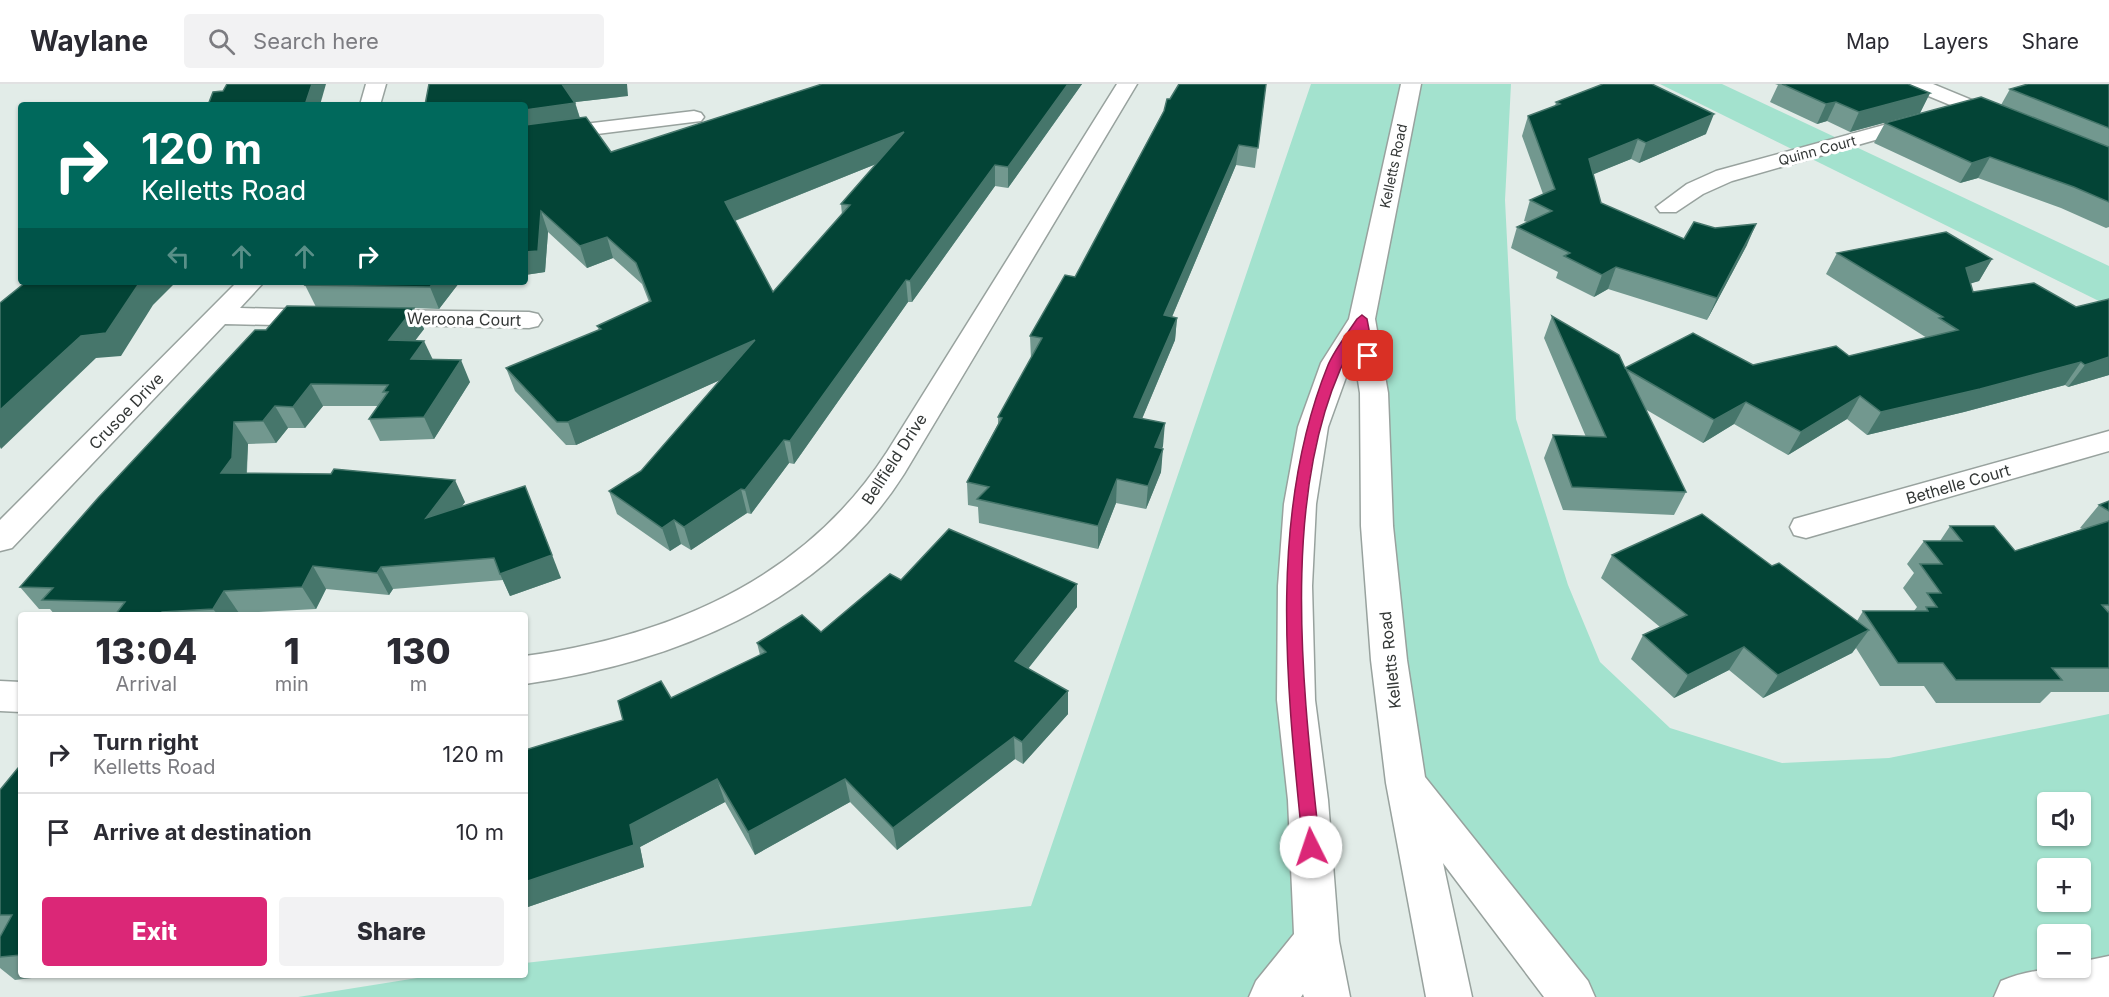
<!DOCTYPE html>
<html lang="en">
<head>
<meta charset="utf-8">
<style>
  :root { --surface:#fff; --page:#f2f2f3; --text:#2b2b33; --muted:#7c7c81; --line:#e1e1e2; --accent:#db2777 }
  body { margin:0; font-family:Inter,sans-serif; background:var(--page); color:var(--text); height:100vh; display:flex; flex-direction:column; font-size:22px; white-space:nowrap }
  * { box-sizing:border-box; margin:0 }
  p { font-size:20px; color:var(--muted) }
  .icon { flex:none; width:33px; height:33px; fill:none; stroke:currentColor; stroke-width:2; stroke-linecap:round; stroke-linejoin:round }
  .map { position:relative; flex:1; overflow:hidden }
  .sheet { position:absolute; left:18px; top:528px; width:510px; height:366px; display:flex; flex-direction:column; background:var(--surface); border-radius:6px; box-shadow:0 2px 4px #0004 }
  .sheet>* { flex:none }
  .guide { position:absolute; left:18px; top:18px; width:510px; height:183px; border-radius:6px; box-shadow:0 2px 4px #0004; background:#00695c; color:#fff; overflow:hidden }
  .fabs { position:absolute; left:2037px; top:708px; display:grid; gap:12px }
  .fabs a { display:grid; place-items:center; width:54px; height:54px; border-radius:6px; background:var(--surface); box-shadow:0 2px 4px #0004; font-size:30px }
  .pin { position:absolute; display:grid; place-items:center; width:51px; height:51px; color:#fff; margin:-26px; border-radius:12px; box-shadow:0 3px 9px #0006 }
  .me { position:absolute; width:66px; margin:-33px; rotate:356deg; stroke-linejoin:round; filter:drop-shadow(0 0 4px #0008) }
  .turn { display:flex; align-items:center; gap:21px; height:126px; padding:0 24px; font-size:27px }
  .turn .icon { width:78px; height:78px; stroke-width:2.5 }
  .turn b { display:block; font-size:42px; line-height:51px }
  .lanes { display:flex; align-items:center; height:57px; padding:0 24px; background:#0003; justify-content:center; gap:30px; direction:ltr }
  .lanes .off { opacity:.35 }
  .eta { display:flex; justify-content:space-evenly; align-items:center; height:102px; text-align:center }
  .eta b { font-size:36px; font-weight:800; line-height:42px }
  .button { display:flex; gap:12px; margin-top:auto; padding:12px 24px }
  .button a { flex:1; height:69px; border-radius:6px; background:var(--accent); color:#fff; font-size:24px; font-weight:800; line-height:69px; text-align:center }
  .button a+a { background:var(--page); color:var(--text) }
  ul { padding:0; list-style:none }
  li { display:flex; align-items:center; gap:18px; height:78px; padding:0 24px; border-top:2px solid var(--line) }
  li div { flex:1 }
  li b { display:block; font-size:22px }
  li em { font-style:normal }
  header { display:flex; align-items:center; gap:36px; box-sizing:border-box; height:84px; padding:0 30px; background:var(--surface); border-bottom:2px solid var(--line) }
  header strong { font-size:28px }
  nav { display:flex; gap:33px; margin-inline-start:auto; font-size:21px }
  .search { width:420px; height:54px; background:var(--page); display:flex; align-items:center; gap:15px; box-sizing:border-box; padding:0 21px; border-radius:6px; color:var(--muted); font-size:22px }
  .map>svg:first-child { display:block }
</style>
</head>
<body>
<header>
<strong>Waylane</strong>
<div class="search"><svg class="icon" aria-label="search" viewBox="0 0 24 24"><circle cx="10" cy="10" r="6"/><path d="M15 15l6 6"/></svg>Search here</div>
<nav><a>Map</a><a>Layers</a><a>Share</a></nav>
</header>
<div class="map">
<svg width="2109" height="913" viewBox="0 0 2109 913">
  <rect width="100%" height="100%" fill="#e2ece8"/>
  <g fill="#a3e2ce" fill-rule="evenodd">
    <path d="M1311 0H1511L1505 116 1516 335 1568 501 1600 578 1670 644 1782 679 1889 674 2109 630V894L2017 913H1572L1406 699 1362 236 1300 422 1317 857 1272 913H298L436 891H525V879L1031 822ZM2048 718H2080V752H2048ZM2048 784H2080V818H2048ZM2048 850H2080V884H2048Z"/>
    <polygon points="1660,0 1722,0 2109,182 2109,222"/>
  </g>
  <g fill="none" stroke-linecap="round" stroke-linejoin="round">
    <g stroke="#98a29e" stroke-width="3">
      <g id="minor">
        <polygon points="366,0 386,0 380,21 360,21"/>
        <path d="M1117 0H1137L904 390C822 520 671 579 525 600V572C670 552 805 495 887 368Z"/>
        <polygon points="1906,0 1933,0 2008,31 2011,35 2008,39 1994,39 1909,4"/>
        <polygon points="694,27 701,29 704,33 701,37 525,59 525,47"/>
        <polygon points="1924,30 1931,32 1934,36 1931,40 1732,97 1703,110 1676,128 1660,128 1656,123 1687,100 1716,87"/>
        <polygon points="237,198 264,198 240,224 322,226 331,228 335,234 331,240 322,242 225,240 12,464 0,467 0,436"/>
        <polygon points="373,226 529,228 538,230 542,236 538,242 529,244 364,240 360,234 364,228"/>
        <polygon points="2109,347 2109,367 1806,454 1794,451 1790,443 1794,435"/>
        <polygon points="0,597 21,598 21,628 0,627"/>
      </g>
    </g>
    <g stroke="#98a29e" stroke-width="3">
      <g id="major">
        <polygon points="1401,0 1421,0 1375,235 1388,309 1393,442 1407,576 1425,693 1588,897 1595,913 1544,913 1443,779 1472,913 1426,913 1386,699 1371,576 1361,442 1360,309 1354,271 1328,343 1316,420 1312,502 1315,616 1328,716 1339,857 1350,913 1304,913 1303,910 1301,913 1249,913 1256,897 1294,850 1288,716 1277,616 1278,502 1284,420 1298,343 1321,279 1349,235"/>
        <path d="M2109 872V913H1994L2001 897C2027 886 2052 884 2080 884V878Z"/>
      </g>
    </g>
    <use href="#minor" fill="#fff" fill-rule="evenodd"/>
    <use href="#major" fill="#fff" fill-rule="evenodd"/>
  </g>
  <g fill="#72988f" fill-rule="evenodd">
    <path d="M822 0H1082L1008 104 995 102 912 218H908L794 380 789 379 751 430 747 429 691 466 681 460 670 467 617 430 609 407 641 387 720 296 576 361H566L515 307 506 284 599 246 597 242 649 218 642 200 613 174 587 184 548 148 545 188 525 191V21L628 12 575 18 580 34 611 68ZM876 80 841 120 842 131 773 208 735 137Z"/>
    <polygon points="1266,0 1255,84 1236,81 1172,233 1177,234 1175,256 1142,335 1163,362 1162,365 1161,388 1146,425 1116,419 1098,465 979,439 978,423 968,421 967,398 998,340 998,333 1031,275 1030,252 1075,193 1170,15"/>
    <polygon points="1775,0 1908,0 1930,9 1920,29 1850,48 1827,37 1817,40 1770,18 1778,1"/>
    <polygon points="2109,0 2109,143 2106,144 2061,124 1978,94 1960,99 1874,59 1885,39 2001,21 2010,5"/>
    <polygon points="1556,18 1706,50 1639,79 1631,75 1593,90 1601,119 1684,155 1747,161 1707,236 1608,205 1594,213 1556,194 1558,188 1511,164 1517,143 1527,138 1524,137 1530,116 1543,110 1522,52 1528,32 1555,22"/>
    <polygon points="1837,169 1992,175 1979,197 1970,199 1973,208 2109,291 2068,303 2065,301 1964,328 1867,351 1847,335 1788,371 1734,340 1703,359 1645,325 1686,408 1674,431 1563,426 1544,374 1553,351 1586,353 1544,254 1552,232 1625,284 1753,281 1849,272 1927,254 1826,190"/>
    <polygon points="307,198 469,198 459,199 439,225 414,224 424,245 415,256 433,276 470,298 434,355 380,357 369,335 378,322 323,322 305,344 288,344 276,359 248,360 247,389 465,418 462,422 561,494 510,512 503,496 393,505 389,511 326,505 316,525 239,529 238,531 55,531 50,525 39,525 20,503 266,246 316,223 305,201"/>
    <polygon points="2109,417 2109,608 2051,608 2040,619 1936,619 1924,602 1880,602 1856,564 1852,569 1763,614 1729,586 1674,614 1631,575 1643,551 1660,543 1601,494 1612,471 1772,482 1857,537 1863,527 1914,527 1917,523 1903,504 1914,489 1907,480 1924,457 1940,457 1950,442 2015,467 2082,445 2080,444 2099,421"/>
    <polygon points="901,496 1077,500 1077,523 1028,584 1068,630 1023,680 1015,675 897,766 850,718 755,771 725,718 640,763 644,783 525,824 623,636 671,614 760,571 757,559 821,548"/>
    <polygon points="21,684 21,891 57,891 15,896 0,884 0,853 1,851 0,851 0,706"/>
  </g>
  <g fill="#46766b">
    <polygon points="312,0 326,0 320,21 305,21"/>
    <polygon points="562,0 627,0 628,12 567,19"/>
    <polygon points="1068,0 1082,0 1008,104 1008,83"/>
    <polygon points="1930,9 1920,29 1850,48 1859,28"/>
    <polygon points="1836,18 1827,37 1817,40 1826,20"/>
    <polygon points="575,19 581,38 525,47 525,26"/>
    <polygon points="1714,30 1706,50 1639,79 1646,59"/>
    <polygon points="904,48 906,68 729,139 725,118"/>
    <polygon points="1638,55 1631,75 1582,95 1589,75"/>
    <polygon points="1239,61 1236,81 1163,254 1164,231"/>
    <polygon points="1990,73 1978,94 1960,99 1972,79"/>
    <polygon points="995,81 995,102 912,218 910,197"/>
    <polygon points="541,127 548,148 545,188 525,191 525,168"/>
    <polygon points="1756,140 1747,161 1707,236 1717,214"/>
    <polygon points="607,153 613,174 587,184 580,162"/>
    <polygon points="1992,175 1979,197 1953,205 1966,184"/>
    <polygon points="1616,183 1608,205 1594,213 1602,191"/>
    <polygon points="906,196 908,218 794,380 790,357"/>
    <polygon points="140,198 176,198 153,221 121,272 96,274 1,365 0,363 0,326"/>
    <polygon points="434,198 469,198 459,199 439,225 430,203"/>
    <polygon points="414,224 424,245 399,278 389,256"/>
    <polygon points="1177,234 1175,256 1133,356 1134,333"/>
    <polygon points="755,256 760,278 576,361 568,338"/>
    <polygon points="424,257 434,278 411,275"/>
    <polygon points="2109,273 2109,291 2068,303 2085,281"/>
    <polygon points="461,276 470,298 434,355 424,333"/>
    <polygon points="2081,278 2065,301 1964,328 1867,351 1881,328"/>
    <polygon points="311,300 323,322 305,344 293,323"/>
    <polygon points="1860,312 1847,335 1788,371 1801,348"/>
    <polygon points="1746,318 1734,340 1703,359 1714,336"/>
    <polygon points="275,322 288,344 276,359 263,337"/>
    <polygon points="234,338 248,360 246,396 221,389"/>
    <polygon points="1165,339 1163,362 1153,386 1155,363"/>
    <polygon points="784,356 789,379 751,430 745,406"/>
    <polygon points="1163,365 1161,388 1146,425 1148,402"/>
    <polygon points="1117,395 1116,419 1098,465 1098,442"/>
    <polygon points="455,396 465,418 437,456 426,434"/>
    <polygon points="741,405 747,429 691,466 684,443"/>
    <polygon points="534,424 561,494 510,512 500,490"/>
    <polygon points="674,436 681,460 670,467 662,444"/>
    <polygon points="313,482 326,505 316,525 302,503"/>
    <polygon points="381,483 393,505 389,511 377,489"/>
    <polygon points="1077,500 1077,523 1016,600 1015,577"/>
    <polygon points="224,507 239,529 238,531 218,531 213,525"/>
    <polygon points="1869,546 1852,569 1763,614 1778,591"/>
    <polygon points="1744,563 1729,586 1674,614 1688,591"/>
    <polygon points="1068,607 1068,630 1023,680 1022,658"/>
    <polygon points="1014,653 1015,675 897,766 893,744"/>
    <polygon points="717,695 725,718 640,763 644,783 525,824 525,798 630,741"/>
    <polygon points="845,695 850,718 755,771 748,748"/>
  </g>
  <g fill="#034436" stroke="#46766b" stroke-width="1.5" fill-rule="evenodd">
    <polygon points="227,0 312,0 305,21 208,21 213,8 223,7"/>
    <polygon points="429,0 562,0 575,19 525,26 525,21 425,21"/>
    <path d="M822 0H1068L1008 83 995 81 910 197 906 196 790 357 784 356 745 406 741 405 684 443 674 436 662 444 609 407 641 387 755 256 568 338H557L506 284 601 245 597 242 651 217 636 179 607 153 580 162 541 127 538 167 525 168V41L586 33 611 68ZM904 48 841 120 850 121 773 208 725 118Z"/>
    <polygon points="1179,0 1266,0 1258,64 1239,61 1164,231 1177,234 1134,333 1165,339 1155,363 1163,365 1148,402 1117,395 1098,442 977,415 989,403 967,398 1002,334 998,333 1042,254 1030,252 1065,191 1075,193 1164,27 1167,15 1170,15"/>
    <polygon points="1603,0 1652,0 1714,30 1646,59 1638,55 1589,75 1601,119 1684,155 1694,138 1715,144 1756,140 1717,214 1616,183 1602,191 1564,172 1570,169 1517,143 1552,127 1530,116 1555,105 1528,32 1560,20 1556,18"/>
    <polygon points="1782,0 1908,0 1930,9 1859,28 1836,18 1826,20"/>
    <polygon points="2028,0 2109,0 2109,44 2010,5"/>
    <polygon points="1981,13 2109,63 2109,118 2074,103 1990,73 1972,79 1885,39"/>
    <polygon points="1946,148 1992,175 1966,184 1973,208 2034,199 2076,223 2109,215 2109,273 2085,281 2081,278 1980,305 1881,328 1860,312 1801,348 1746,318 1714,336 1626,285 1686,408 1572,403 1553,351 1606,353 1552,232 1619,271 1625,284 1693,249 1753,281 1836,262 1849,272 1958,246 1939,234 1943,233 1837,169"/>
    <polygon points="26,198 140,198 106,249 81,252 0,326 0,219"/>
    <polygon points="307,198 434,198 430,203 305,201"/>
    <polygon points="287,222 414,224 389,256 424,257 411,275 461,276 424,333 369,335 388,308 383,308 388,301 311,300 293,323 275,322 263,337 234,338 232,374 221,389 331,390 334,385 455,396 426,434 525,402 552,471 500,490 494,474 381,483 377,489 313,482 302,503 224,507 213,525 162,528 160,531 115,531 125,518 42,516 53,504 20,503 98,414 255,246 266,246"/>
    <polygon points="2109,417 2109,427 2099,421"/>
    <polygon points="1702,430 1772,482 1779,479 1869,546 1778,591 1744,563 1688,591 1643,551 1687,531 1612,471"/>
    <polygon points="2109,437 2109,521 2102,521 2109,529 2109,584 2052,584 2062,596 1956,596 1943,579 1898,579 1863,527 1928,527 1926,523 1937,523 1927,509 1941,509 1920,480 1942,480 1924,457 1962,457 1950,442 1994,442 2015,467"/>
    <polygon points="949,445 1077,500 1015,577 1068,607 1022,658 1014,653 893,744 845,695 748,748 717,695 630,741 634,761 525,798 525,666 623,636 618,617 661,597 671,614 766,568 757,559 802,531 821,548 890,490 901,496"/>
    <polygon points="18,684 21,684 21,871 0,873 0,853 12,831 0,831 0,706"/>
  </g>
  <path fill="#db2777" stroke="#8e194d" stroke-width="1.5" d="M1362 231 1367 235 1374 272 1368 275 1362 272 1359 249C1275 388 1303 607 1320 763L1317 768 1311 771 1305 768 1303 763C1287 605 1267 432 1328 281 1335 265 1347 250 1357 235Z"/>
  <g text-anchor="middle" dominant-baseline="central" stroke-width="6" stroke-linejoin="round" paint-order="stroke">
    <g font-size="14" fill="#333736" stroke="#fff">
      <text transform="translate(1817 66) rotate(-15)">Quinn Court</text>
      <text transform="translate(1393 82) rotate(-78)">Kelletts Road</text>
    </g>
    <g font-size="16" fill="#333736" stroke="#fff">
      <text transform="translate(464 235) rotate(1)">Weroona Court</text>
      <text transform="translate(126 327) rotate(-46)">Crusoe Drive</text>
      <text transform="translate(894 375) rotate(-57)">Bellfield Drive</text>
      <text transform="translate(1958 400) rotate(-16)">Bethelle Court</text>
      <text transform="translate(1390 576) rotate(-96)">Kelletts Road</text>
    </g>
  </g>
</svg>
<div class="fabs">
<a><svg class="icon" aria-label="sound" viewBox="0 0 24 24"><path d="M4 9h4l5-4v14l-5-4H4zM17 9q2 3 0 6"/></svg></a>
<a>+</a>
<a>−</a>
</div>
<div class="pin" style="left:1368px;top:272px;background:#d93025"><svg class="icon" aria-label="arrive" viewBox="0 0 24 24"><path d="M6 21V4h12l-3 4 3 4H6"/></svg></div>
<svg class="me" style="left:1311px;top:763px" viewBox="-20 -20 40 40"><circle r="19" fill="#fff"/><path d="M0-13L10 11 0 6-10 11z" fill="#db2777"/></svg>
<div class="guide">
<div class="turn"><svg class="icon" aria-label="right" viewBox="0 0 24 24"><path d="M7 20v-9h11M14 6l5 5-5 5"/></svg><div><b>120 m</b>Kelletts Road</div></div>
<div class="lanes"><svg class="icon off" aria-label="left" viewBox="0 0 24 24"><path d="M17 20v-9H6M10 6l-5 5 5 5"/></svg><svg class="icon off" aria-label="ahead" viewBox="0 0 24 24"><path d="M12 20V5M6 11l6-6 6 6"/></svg><svg class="icon off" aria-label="ahead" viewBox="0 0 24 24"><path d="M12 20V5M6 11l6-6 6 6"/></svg><svg class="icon" aria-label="right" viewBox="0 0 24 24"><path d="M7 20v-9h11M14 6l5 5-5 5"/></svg></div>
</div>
<section class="sheet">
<div class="eta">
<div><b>13:04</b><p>Arrival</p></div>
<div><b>1</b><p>min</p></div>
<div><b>130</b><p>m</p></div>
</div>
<ul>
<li><svg class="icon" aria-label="right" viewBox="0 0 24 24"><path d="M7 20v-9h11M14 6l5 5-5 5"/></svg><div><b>Turn right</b><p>Kelletts Road</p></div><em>120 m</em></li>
<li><svg class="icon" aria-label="arrive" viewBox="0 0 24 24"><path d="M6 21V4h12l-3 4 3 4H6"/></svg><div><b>Arrive at destination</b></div><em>10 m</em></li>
</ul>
<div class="button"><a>Exit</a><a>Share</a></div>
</section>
</div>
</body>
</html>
